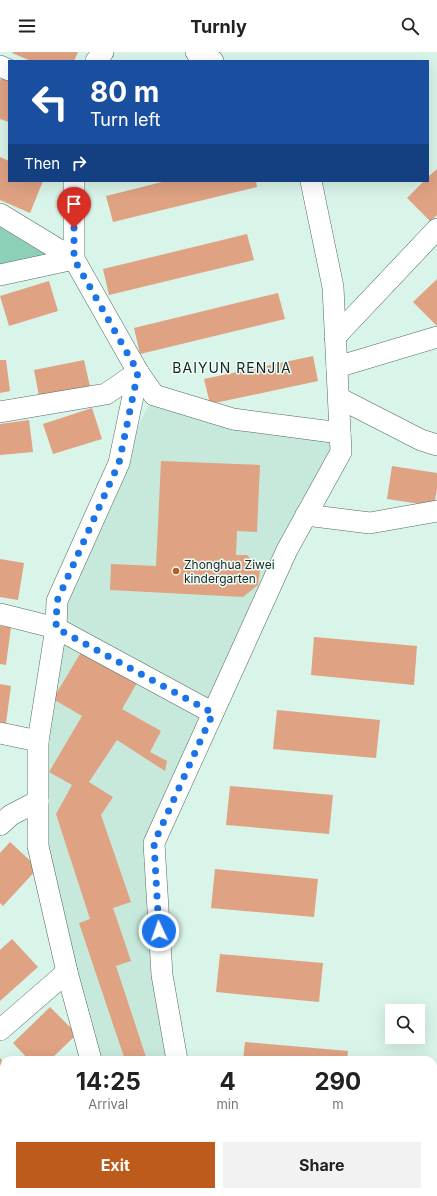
<!DOCTYPE html>
<html lang="en">
<head>
<meta charset="utf-8">
<style>
  :root { --surface:#fff; --page:#f2f2f2; --text:#222; --muted:#767676; --accent:#bc5b1c }
  body { margin:0; font-family:Inter,sans-serif; background:var(--page); color:var(--text); height:100vh; display:flex; flex-direction:column; font-size:15px; white-space:nowrap }
  * { box-sizing:border-box; margin:0 }
  p { font-size:13px; color:var(--muted) }
  .icon { flex:none; width:22px; height:22px; fill:none; stroke:currentColor; stroke-width:2; stroke-linecap:round; stroke-linejoin:round }
  .map { position:relative; flex:1; overflow:hidden }
  .drawer { position:absolute; left:0px; top:1004px; width:437px; height:140px; display:flex; flex-direction:column; background:var(--surface); border-radius:12px 12px 0 0; box-shadow:0 4px 16px #0002 }
  .drawer>* { flex:none }
  .guide { position:absolute; left:8px; top:8px; width:421px; height:122px; border-radius:0px; box-shadow:0 4px 16px #0002; background:#1a4fa0; color:#fff; overflow:hidden }
  .tools { position:absolute; left:385px; top:952px; display:grid; gap:8px }
  .tools a { display:grid; place-items:center; width:40px; height:40px; border-radius:0px; background:var(--surface); box-shadow:0 4px 16px #0002; font-size:20px }
  .pin { position:absolute; display:grid; place-items:center; width:34px; height:34px; color:#fff; margin:-41px -17px; border-radius:50% 50% 50% 0; rotate:-45deg; box-shadow:0 0 4px #0007 }
  .pin .icon { rotate:45deg }
  .me { position:absolute; width:44px; margin:-22px; rotate:357deg; stroke-linejoin:round; filter:drop-shadow(0 0 3px #0008) }
  .turn { display:flex; align-items:center; gap:14px; height:84px; padding:0 16px; font-size:18px }
  .turn .icon { width:52px; height:52px; stroke-width:2.5 }
  .turn b { display:block; font-size:28px; line-height:34px }
  .then { display:flex; align-items:center; height:38px; padding:0 16px; background:#0003; gap:8px; font-size:15px }
  .eta { display:flex; justify-content:space-evenly; align-items:center; height:68px; text-align:center }
  .eta b { font-size:24px; font-weight:700; line-height:28px }
  .primary-button { display:flex; gap:8px; margin-top:auto; padding:8px 16px }
  .primary-button a { flex:1; height:46px; border-radius:0px; background:var(--accent); color:#fff; font-size:16px; font-weight:700; line-height:46px; text-align:center }
  .primary-button a+a { background:var(--page); color:var(--text) }
  header { display:flex; justify-content:space-between; align-items:center; height:52px; padding:0 16px; background:var(--surface); font-size:18px; font-weight:700 }
  .map>svg:first-child { display:block }
</style>
</head>
<body>
<header><svg class="icon" aria-label="menu" viewBox="0 0 24 24"><path d="M4 6h16M4 12h16M4 18h16"/></svg>Turnly<svg class="icon" aria-label="search" viewBox="0 0 24 24"><circle cx="10" cy="10" r="6"/><path d="M15 15l6 6"/></svg></header>
<div class="map">
<svg width="437" height="1144" viewBox="0 0 437 1144">
  <rect width="100%" height="100%" fill="#d9f4e9"/>
  <polygon fill="#c6e9db" points="154,343 338,380 306,463 154,791 177,1008 91,1008 38,794 56,576 119,411"/>
  <polygon fill="#8cd0b7" points="0,162 74,207 0,223"/>
  <g fill="#dfa283">
    <polygon points="13,0 78,0 74,9 31,9 12,1"/>
    <polygon points="2,24 9,27 9,70 0,67 0,29"/>
    <polygon points="0,105 9,109 9,129 43,129 30,161 0,148"/>
    <polygon points="437,117 437,163 430,169 407,146 424,129 428,129 428,125"/>
    <polygon points="166,129 256,129 257,135 113,170 106,144"/>
    <polygon points="247,182 254,208 109,243 103,217"/>
    <polygon points="437,227 437,274 413,250"/>
    <polygon points="49,229 58,259 9,274 0,244"/>
    <polygon points="278,241 285,267 140,302 134,276"/>
    <polygon points="313,304 318,329 210,352 204,327"/>
    <polygon points="0,308 6,308 10,339 0,341"/>
    <polygon points="84,308 91,339 40,349 34,318"/>
    <polygon points="92,356 102,387 53,402 43,372"/>
    <polygon points="29,368 33,400 0,403 0,372"/>
    <polygon points="161,409 260,413 257,480 237,479 236,503 247,503 260,517 258,533 243,545 110,538 111,512 156,514"/>
    <polygon points="392,414 437,421 437,437 434,454 387,447"/>
    <polygon points="0,507 24,511 18,548 0,545"/>
    <polygon points="0,574 11,575 6,613 0,612"/>
    <polygon points="314,585 417,594 414,633 311,623"/>
    <polygon points="83,597 138,629 122,657 161,679 150,700 167,709 165,719 117,688 89,730 113,745 101,763 131,850 113,856 131,909 116,914 147,1008 125,1008 79,871 90,867 56,762 72,733 49,720 82,664 53,647"/>
    <polygon points="0,632 11,634 6,671 0,671"/>
    <polygon points="277,658 380,668 376,706 273,697"/>
    <polygon points="230,734 333,743 329,782 226,773"/>
    <polygon points="10,790 38,816 3,854 0,851 0,801"/>
    <polygon points="215,817 318,827 314,865 211,856"/>
    <polygon points="12,887 38,915 0,949 0,898"/>
    <polygon points="220,902 323,911 319,950 216,940"/>
    <polygon points="50,955 77,982 50,1008 29,1008 13,991"/>
    <polygon points="245,990 348,999 347,1008 243,1008"/>
    <polygon points="0,1006 4,1011 4,1037 0,1040"/>
    <rect x="70" y="1140" width="52" height="4"/>
    <polygon points="164,1140 196,1140 197,1144 165,1144"/>
  </g>
  <g fill="none" stroke-linecap="round" stroke-linejoin="round">
    <g stroke="#526a61" stroke-width="22">
      <g id="minor">
        <polyline points="196,0 213,9"/>
        <polyline points="96,9 103,0"/>
        <polyline points="0,14 9,18"/>
        <polyline points="74,129 74,207 138,320 154,343 233,367 340,381"/>
        <polyline points="0,162 74,207"/>
        <polyline points="0,223 74,207"/>
        <polyline points="335,285 437,177"/>
        <polyline points="337,315 437,285"/>
        <polyline points="339,346 421,388 437,393"/>
        <polyline points="0,360 106,342 138,320"/>
        <polyline points="306,463 370,471 437,459"/>
        <polyline points="0,562 56,576 213,661"/>
        <polyline points="0,681 38,689"/>
        <polyline points="0,773 11,763 38,749"/>
        <polyline points="0,978 67,920"/>
        <polyline points="91,1008 67,920 38,794 38,689 56,576 57,549 119,411 138,320"/>
        <polyline points="177,1008 162,923 154,791 287,498 341,400 333,235 311,129"/>
        <polyline points="147,1140 150,1144"/>
        <polyline points="240,1140 242,1144"/>
        <polyline points="8,1144 11,1140"/>
      </g>
    </g>
    <use href="#minor" stroke="#fff" stroke-width="21"/>
  </g>
  <g fill="none" stroke-linecap="round" stroke-linejoin="round">
    <polyline stroke="#1a73e8" stroke-width="7" stroke-dasharray="0 12.6" points="74,176 74,207 138,320 119,411 57,549 56,576 213,661 154,791 159,879"/>
  </g>
  <circle fill="#bc5b1c" stroke="#eefef8" stroke-width="1.5" cx="176" cy="519" r="4"/>
  <g text-anchor="middle" dominant-baseline="central" stroke-width="3" stroke-linejoin="round" paint-order="stroke">
    <g font-size="12" fill="#1b2421" stroke="#eefef8" text-anchor="start">
      <text x="184" y="512">Zhonghua Ziwei<tspan x="184" dy="14">kindergarten</tspan></text>
    </g>
    <g font-size="14" letter-spacing="1" fill="#1b2421" stroke="#eefef8">
      <text x="232" y="315">BAIYUN RENJIA</text>
    </g>
  </g>
</svg>
<div class="tools">
<a><svg class="icon" aria-label="search" viewBox="0 0 24 24"><circle cx="10" cy="10" r="6"/><path d="M15 15l6 6"/></svg></a>
</div>
<div class="pin" style="left:74px;top:176px;background:#d93025"><svg class="icon" aria-label="arrive" viewBox="0 0 24 24"><path d="M6 21V4h12l-3 4 3 4H6"/></svg></div>
<svg class="me" style="left:159px;top:879px" viewBox="-20 -20 40 40"><circle r="17" fill="#1a73e8" stroke="#fff" stroke-width="3"/><path d="M0-11L8 9 0 5-8 9z" fill="#fff"/></svg>
<div class="guide">
<div class="turn"><svg class="icon" aria-label="left" viewBox="0 0 24 24"><path d="M17 20v-9H6M10 6l-5 5 5 5"/></svg><div><b>80 m</b>Turn left</div></div>
<div class="then">Then<svg class="icon" aria-label="right" viewBox="0 0 24 24"><path d="M7 20v-9h11M14 6l5 5-5 5"/></svg></div>
</div>
<section class="drawer">
<div class="eta">
<div><b>14:25</b><p>Arrival</p></div>
<div><b>4</b><p>min</p></div>
<div><b>290</b><p>m</p></div>
</div>
<div class="primary-button"><a>Exit</a><a>Share</a></div>
</section>
</div>
</body>
</html>
